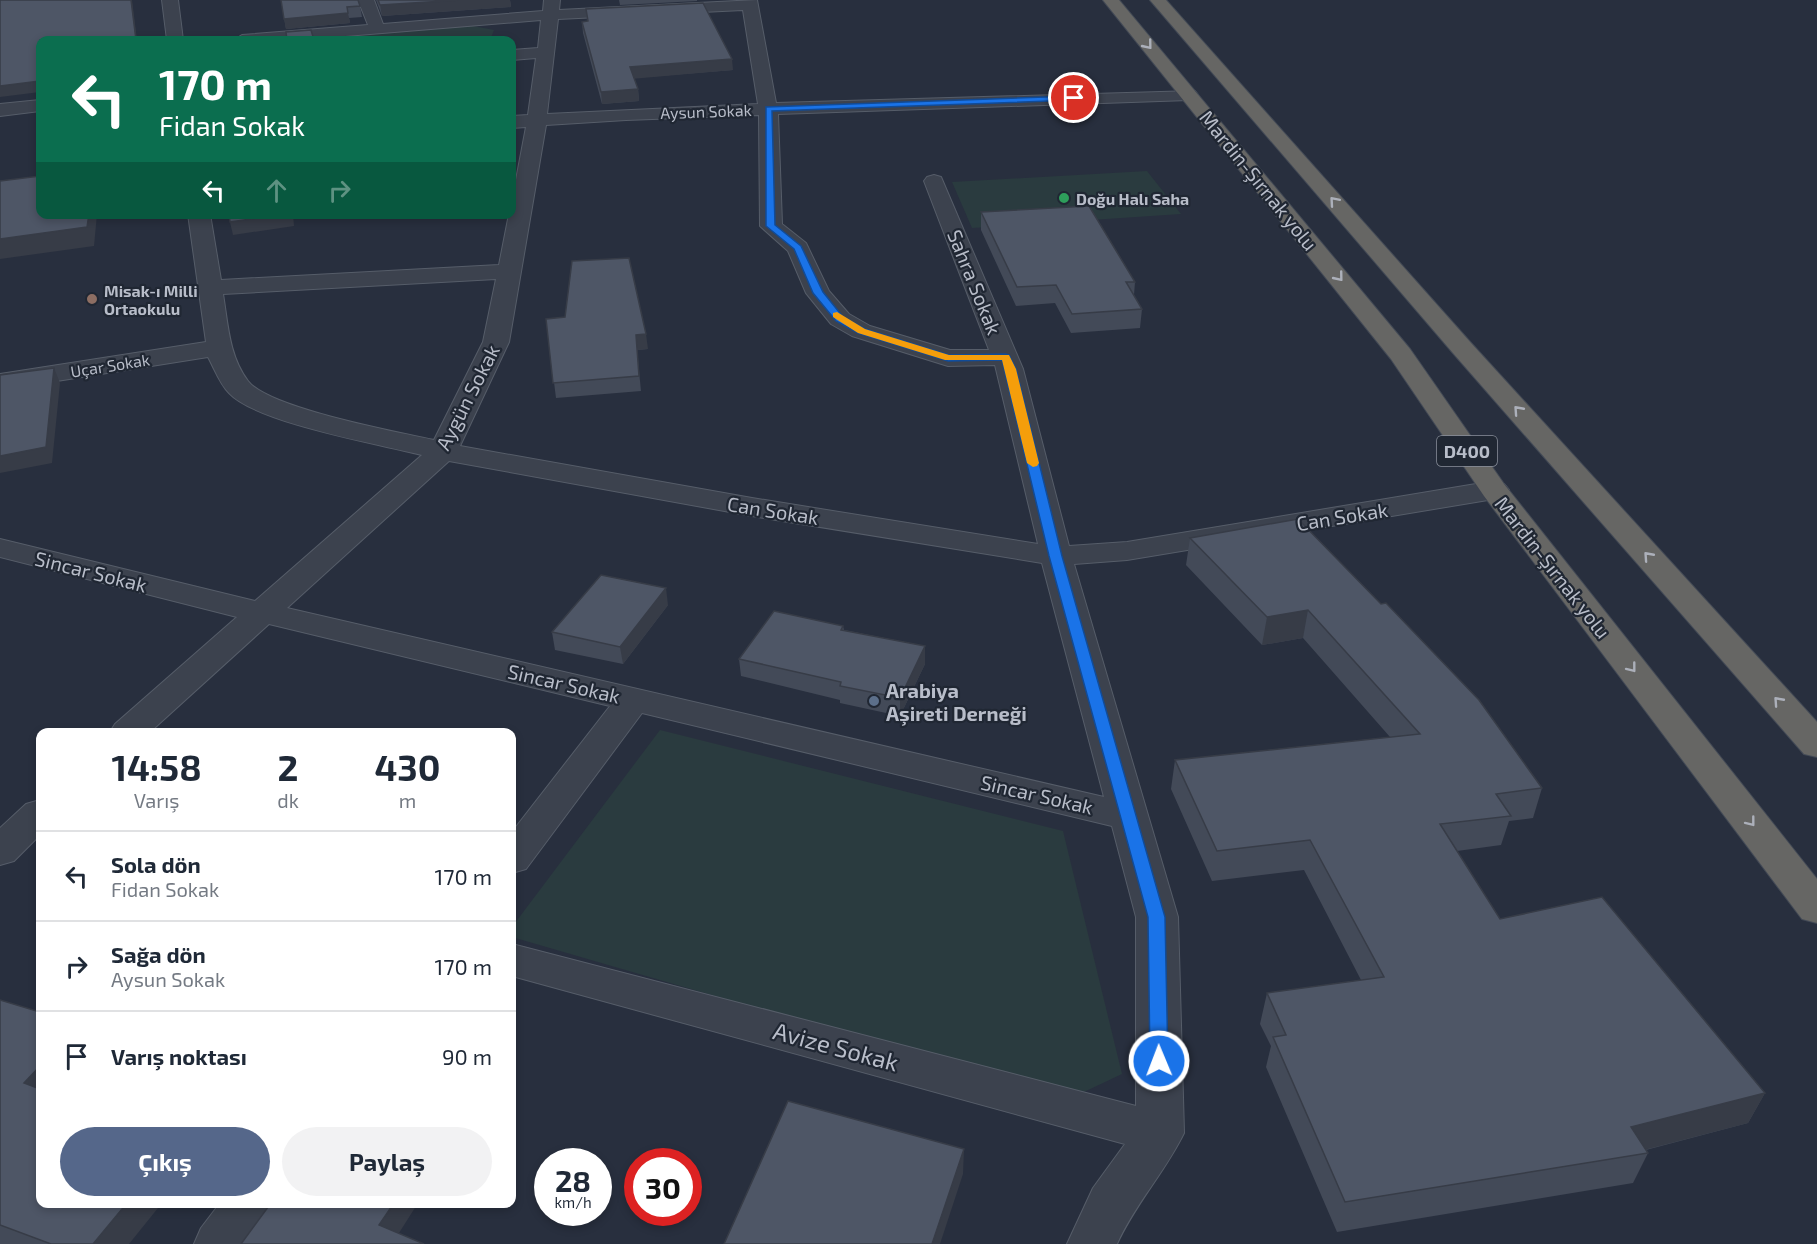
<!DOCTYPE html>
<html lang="tr">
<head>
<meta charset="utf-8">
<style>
  :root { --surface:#fff; --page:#f2f2f3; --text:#1f2937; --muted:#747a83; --line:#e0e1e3; --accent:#55678a }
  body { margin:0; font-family:"Exo 2",sans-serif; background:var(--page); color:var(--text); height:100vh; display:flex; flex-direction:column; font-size:22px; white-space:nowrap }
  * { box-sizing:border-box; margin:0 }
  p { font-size:20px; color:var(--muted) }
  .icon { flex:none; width:33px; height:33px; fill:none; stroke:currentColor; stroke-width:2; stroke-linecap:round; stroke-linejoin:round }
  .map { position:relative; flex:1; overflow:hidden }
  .side { position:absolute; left:36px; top:728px; width:480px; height:480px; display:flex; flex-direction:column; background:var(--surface); border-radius:12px; box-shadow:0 3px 9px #0003 }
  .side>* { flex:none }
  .hud { position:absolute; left:36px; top:36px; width:480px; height:183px; border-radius:12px; box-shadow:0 3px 9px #0003; background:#0b6e4f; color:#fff; overflow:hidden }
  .speed { position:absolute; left:534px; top:1148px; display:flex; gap:12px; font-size:30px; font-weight:700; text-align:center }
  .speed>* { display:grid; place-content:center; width:78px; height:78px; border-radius:50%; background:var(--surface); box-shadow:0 3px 9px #0003; line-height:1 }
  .speed small { font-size:15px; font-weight:400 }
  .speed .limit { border:9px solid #d22; background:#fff; color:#111 }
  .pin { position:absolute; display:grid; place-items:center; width:51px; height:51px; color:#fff; margin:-26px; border:3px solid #fff; border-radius:50%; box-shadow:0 2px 6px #0007 }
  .me { position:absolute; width:66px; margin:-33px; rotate:359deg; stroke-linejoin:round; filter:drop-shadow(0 0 4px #0008) }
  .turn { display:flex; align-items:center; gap:21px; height:126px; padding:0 24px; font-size:27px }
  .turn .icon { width:78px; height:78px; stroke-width:2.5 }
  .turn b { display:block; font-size:42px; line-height:51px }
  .lanes { display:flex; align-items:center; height:57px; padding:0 24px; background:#0003; justify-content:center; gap:30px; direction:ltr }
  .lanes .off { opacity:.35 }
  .eta { display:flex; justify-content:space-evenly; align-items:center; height:102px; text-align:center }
  .eta b { font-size:36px; font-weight:700; line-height:42px }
  .button { display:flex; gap:12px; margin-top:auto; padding:12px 24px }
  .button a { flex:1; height:69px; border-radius:36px; background:var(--accent); color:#fff; font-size:24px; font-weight:700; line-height:69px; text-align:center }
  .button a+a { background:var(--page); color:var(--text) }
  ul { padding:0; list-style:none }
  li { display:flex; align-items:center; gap:18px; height:90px; padding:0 24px; border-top:2px solid var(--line) }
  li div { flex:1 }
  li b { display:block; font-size:22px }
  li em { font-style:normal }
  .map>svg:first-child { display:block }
</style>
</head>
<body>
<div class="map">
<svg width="1817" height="1244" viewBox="0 0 1817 1244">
  <rect width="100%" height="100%" fill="#282f3e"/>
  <g fill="#2a3b3f">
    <polygon points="468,25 494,30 490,40 298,40"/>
    <polygon points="1147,171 1181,214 972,228 952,182"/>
    <polygon points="660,730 1063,831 1122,1074 1069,1099 512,937 512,927"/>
  </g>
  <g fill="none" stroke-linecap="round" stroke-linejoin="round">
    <g stroke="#565d69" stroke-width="2">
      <g id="minor">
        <polygon points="162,0 178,0 183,40 167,40"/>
        <path d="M358 0H374L383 24 543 11 544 0H560L559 10 757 0 776 103 1195 91 1198 95 1195 99 1189 100 778 114 782 224 806 243 829 291 849 314 870 326 950 350H989L924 181 927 177 934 175 941 177 1023 369 1069 546 1127 542 1494 481 1504 484 1509 490 1504 496 1494 499 1127 560 1074 564 1178 917 1184 1133C1165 1172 1135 1204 1117 1244H1067L1093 1188 1125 1144 512 976V944L1136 1106V917L1112 826 642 713 526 869 512 873V832L610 706 269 624 150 732H110L115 724 237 617 0 557V539L255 601 422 455C379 444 257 423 229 393 220 384 214 368 208 357L0 390V374L206 342 188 214H210L221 280 499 265 509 214H512V201L526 127 512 128V116L528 115 536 58 512 60V50L538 48 541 20 297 40H234L242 35 368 25ZM743 10 758 104 547 114 558 19ZM759 115 760 226 788 251 806 293 831 324 852 336 948 366 995 365 1038 544 752 498 460 446 509 342 546 125 626 120ZM496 279 483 342 434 440C397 432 268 408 248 381 229 356 228 324 223 294ZM449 461 752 516 1042 563 1104 797 287 608Z"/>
        <polygon points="40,100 40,111 0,116 0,104"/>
        <polygon points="40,800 40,835 14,861 0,865 0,828 26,804"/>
        <polygon points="220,1203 275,1203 267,1219 249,1244 194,1244 201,1228"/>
      </g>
    </g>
    <g stroke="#434a56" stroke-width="2">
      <g id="trunk">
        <polygon points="1103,0 1119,0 1410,349 1504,484 1817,879 1817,923 1802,919 1484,496 1391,359"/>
        <polygon points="1150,0 1166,0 1471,343 1817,722 1817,757 1804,754 1453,353"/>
      </g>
    </g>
    <use href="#minor" fill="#3c424e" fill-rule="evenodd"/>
    <use href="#trunk" fill="#666664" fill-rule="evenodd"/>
  </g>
  <g fill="#434a58">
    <polygon points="281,0 360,6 362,17 349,18 350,23 286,29"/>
    <polygon points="376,0 510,0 511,7 382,16"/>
    <polygon points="619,0 697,0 697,1 620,5"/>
    <polygon points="586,9 733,70 634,78 638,89 639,101 602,104 583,33 582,22 587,21"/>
    <polygon points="981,212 1135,282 1134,295 1142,309 1140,328 1071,333 1055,303 1016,306 981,230"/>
    <polygon points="546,319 648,349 637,350 641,391 556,398"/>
    <polygon points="1298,519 1542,788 1533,818 1509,821 1501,845 1457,851 1500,919 1765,1093 1748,1123 1646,1150 1648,1153 1633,1183 1337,1232 1266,1067 1271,1046 1260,1024 1267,993 1361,980 1304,870 1212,881 1171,789 1175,760 1390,737 1303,638 1262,645 1186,565 1190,538"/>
    <polygon points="668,605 623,664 555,650 552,632"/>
    <polygon points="843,626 844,630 925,646 925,664 900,716 840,703 840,700 741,676 739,659"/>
    <polygon points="0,1000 40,1203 129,1244 0,1244"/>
  </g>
  <g fill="#373c47">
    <polygon points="131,0 132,0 137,40 136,40"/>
    <polygon points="460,0 510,0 511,7 382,16 380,5"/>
    <polygon points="348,13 350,23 286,29 284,19"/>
    <polygon points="732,59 733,70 631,79 630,67"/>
    <polygon points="40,81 40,92 0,97 0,86"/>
    <polygon points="638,89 639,101 602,104 601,92"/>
    <polygon points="89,214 97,214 94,246 0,259 0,239"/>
    <polygon points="284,214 293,214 294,226 233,235 230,222"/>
    <polygon points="646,334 648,349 637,350 641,391 636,335"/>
    <polygon points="54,368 60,383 52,463 0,473 0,456"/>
    <polygon points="666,588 668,605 623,664 620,647"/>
    <polygon points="1308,610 1303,638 1262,645 1267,617"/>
    <polygon points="925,646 925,664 900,716 900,698"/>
    <polygon points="40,1066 40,1108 24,1083"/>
    <polygon points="1765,1093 1748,1123 1617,1157 1631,1127"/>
    <polygon points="964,1149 963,1174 940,1244 932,1244"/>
    <polygon points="127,1203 162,1203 129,1244 93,1244"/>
    <polygon points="394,1203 418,1203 392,1244 379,1225"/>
  </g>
  <g fill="#4e5666" stroke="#373c47" stroke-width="1.5">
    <polygon points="0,0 131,0 136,40 40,40 40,81 0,86"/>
    <polygon points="281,0 358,0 360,6 347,7 348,13 284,19"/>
    <polygon points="378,0 460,0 380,5"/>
    <polygon points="703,3 732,59 630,67 638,89 601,92 582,22 588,21 586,9"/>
    <polygon points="311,30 314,40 287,40 286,32"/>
    <polygon points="40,176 40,214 89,214 87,227 0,239 0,181"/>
    <polygon points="1089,206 1135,282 1126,282 1142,309 1072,314 1056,285 1017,287 981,212"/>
    <polygon points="229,214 284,214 230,222"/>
    <polygon points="629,258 646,334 636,335 639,376 553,383 546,319 565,317 572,261"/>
    <polygon points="54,368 46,447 0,456 0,375"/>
    <polygon points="1298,519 1381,604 1386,603 1479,700 1542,788 1496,794 1511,816 1440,824 1500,919 1602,897 1765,1093 1631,1127 1648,1153 1345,1202 1273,1037 1286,1035 1267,993 1384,977 1310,840 1217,851 1175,760 1420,734 1308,610 1267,617 1190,538"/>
    <polygon points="601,575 666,588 620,647 552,632"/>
    <polygon points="774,611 843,626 841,630 925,646 900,698 840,686 841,682 739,659"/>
    <polygon points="0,1000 40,1012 40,1066 24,1083 40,1089 40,1203 127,1203 93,1244 51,1244 0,1225"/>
    <polygon points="788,1101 964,1149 932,1244 724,1244"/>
    <polygon points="271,1203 394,1203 379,1225 424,1244 241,1244"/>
  </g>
  <defs><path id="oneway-chevron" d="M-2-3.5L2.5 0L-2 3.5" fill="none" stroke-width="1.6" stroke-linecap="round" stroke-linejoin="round" transform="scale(1.5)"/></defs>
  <g stroke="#acb0ba">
    <use href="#oneway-chevron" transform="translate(1148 45) rotate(51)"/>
    <use href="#oneway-chevron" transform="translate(1334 201) rotate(-131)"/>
    <use href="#oneway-chevron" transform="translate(1339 277) rotate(51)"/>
    <use href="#oneway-chevron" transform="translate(1518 410) rotate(-132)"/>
    <use href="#oneway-chevron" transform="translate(1648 556) rotate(-132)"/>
    <use href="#oneway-chevron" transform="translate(1632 668) rotate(52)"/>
    <use href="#oneway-chevron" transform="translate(1778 701) rotate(-132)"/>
    <use href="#oneway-chevron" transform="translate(1751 822) rotate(52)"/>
  </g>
  <polygon fill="#1a73e8" stroke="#114b97" stroke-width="1.5" points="1074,96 1078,98 1077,100 772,111 775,225 801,246 823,292 843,317 865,329 949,355 1005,354 1009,355 1016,369 1062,556 1165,917 1168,1061 1166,1066 1159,1069 1152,1066 1150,1061 1148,917 1049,556 1002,360 948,361 858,333 836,321 813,293 794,249 766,226 766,107"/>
  <polygon fill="#f59e0b" points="837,312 865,329 949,355 1009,355 1016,369 1039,463 1037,466 1033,467 1027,463 1002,360 945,360 858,333 833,317 833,313"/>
  <circle fill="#2e9e5b" stroke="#202733" stroke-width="2" cx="1064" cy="198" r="6"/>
  <circle fill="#8d6e63" stroke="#202733" stroke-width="2" cx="92" cy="299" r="6"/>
  <circle fill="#5c6f8a" stroke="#202733" stroke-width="2" cx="874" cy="701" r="6"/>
  <g text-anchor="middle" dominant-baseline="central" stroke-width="4.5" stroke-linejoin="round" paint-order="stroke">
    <g font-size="16" fill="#b8bdc9" stroke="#202733">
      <text transform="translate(706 111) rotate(-2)">Aysun Sokak</text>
      <text transform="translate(110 365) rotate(-9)">Uçar Sokak</text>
    </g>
    <g font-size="16" font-weight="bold" fill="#b8bdc9" stroke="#202733" text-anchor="start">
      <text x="1076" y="198">Doğu Halı Saha</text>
      <text x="104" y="290">Misak-ı Milli<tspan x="104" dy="18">Ortaokulu</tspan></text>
    </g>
    <rect fill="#202733" stroke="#8a909c" stroke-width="1.5" x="1437" y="436" width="60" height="30" rx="4.5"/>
    <g font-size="18" font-weight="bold" fill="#b8bdc9">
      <text x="1467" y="451">D400</text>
    </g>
    <g font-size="20" fill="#b8bdc9" stroke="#202733">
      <text transform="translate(1259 180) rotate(51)">Mardin-Şırnak yolu</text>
      <text transform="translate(975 282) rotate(68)">Sahra Sokak</text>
      <text transform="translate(467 397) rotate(-63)">Aygün Sokak</text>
      <text transform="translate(773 510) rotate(9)">Can Sokak</text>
      <text transform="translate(1342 516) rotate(-9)">Can Sokak</text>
      <text transform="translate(1553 567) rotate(52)">Mardin-Şırnak yolu</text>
      <text transform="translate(91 571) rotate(14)">Sincar Sokak</text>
      <text transform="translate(564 683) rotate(13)">Sincar Sokak</text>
      <text transform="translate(1037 794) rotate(13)">Sincar Sokak</text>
    </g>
    <g font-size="20" font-weight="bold" fill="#b8bdc9" stroke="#202733" text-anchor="start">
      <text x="886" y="690">Arabiya<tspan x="886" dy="23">Aşireti Derneği</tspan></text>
    </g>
    <g font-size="24" fill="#b8bdc9" stroke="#202733">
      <text transform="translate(836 1046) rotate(15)">Avize Sokak</text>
    </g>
  </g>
</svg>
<div class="speed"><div>28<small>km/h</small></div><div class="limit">30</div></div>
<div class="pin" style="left:1074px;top:98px;background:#d93025"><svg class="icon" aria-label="arrive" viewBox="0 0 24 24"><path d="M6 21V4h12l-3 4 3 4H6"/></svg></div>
<svg class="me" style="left:1159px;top:1061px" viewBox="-20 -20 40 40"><circle r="17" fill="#1a73e8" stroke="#fff" stroke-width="3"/><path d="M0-11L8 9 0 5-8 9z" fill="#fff"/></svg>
<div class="hud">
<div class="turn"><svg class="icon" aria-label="left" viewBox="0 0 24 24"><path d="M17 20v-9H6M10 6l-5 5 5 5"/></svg><div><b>170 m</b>Fidan Sokak</div></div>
<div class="lanes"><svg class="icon" aria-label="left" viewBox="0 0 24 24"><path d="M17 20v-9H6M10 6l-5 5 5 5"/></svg><svg class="icon off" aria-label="ahead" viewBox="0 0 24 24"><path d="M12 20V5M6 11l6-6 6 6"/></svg><svg class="icon off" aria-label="right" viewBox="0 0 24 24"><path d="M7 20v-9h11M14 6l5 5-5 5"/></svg></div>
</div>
<section class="side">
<div class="eta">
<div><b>14:58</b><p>Varış</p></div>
<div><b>2</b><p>dk</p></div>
<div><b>430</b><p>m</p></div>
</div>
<ul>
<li><svg class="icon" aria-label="left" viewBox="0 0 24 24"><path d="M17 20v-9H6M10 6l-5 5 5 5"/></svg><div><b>Sola dön</b><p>Fidan Sokak</p></div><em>170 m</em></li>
<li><svg class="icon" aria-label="right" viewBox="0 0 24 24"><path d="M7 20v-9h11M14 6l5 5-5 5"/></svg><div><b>Sağa dön</b><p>Aysun Sokak</p></div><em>170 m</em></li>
<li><svg class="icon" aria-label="arrive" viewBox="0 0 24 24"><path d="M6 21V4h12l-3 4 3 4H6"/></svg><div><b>Varış noktası</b></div><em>90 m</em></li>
</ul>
<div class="button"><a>Çıkış</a><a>Paylaş</a></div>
</section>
</div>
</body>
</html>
